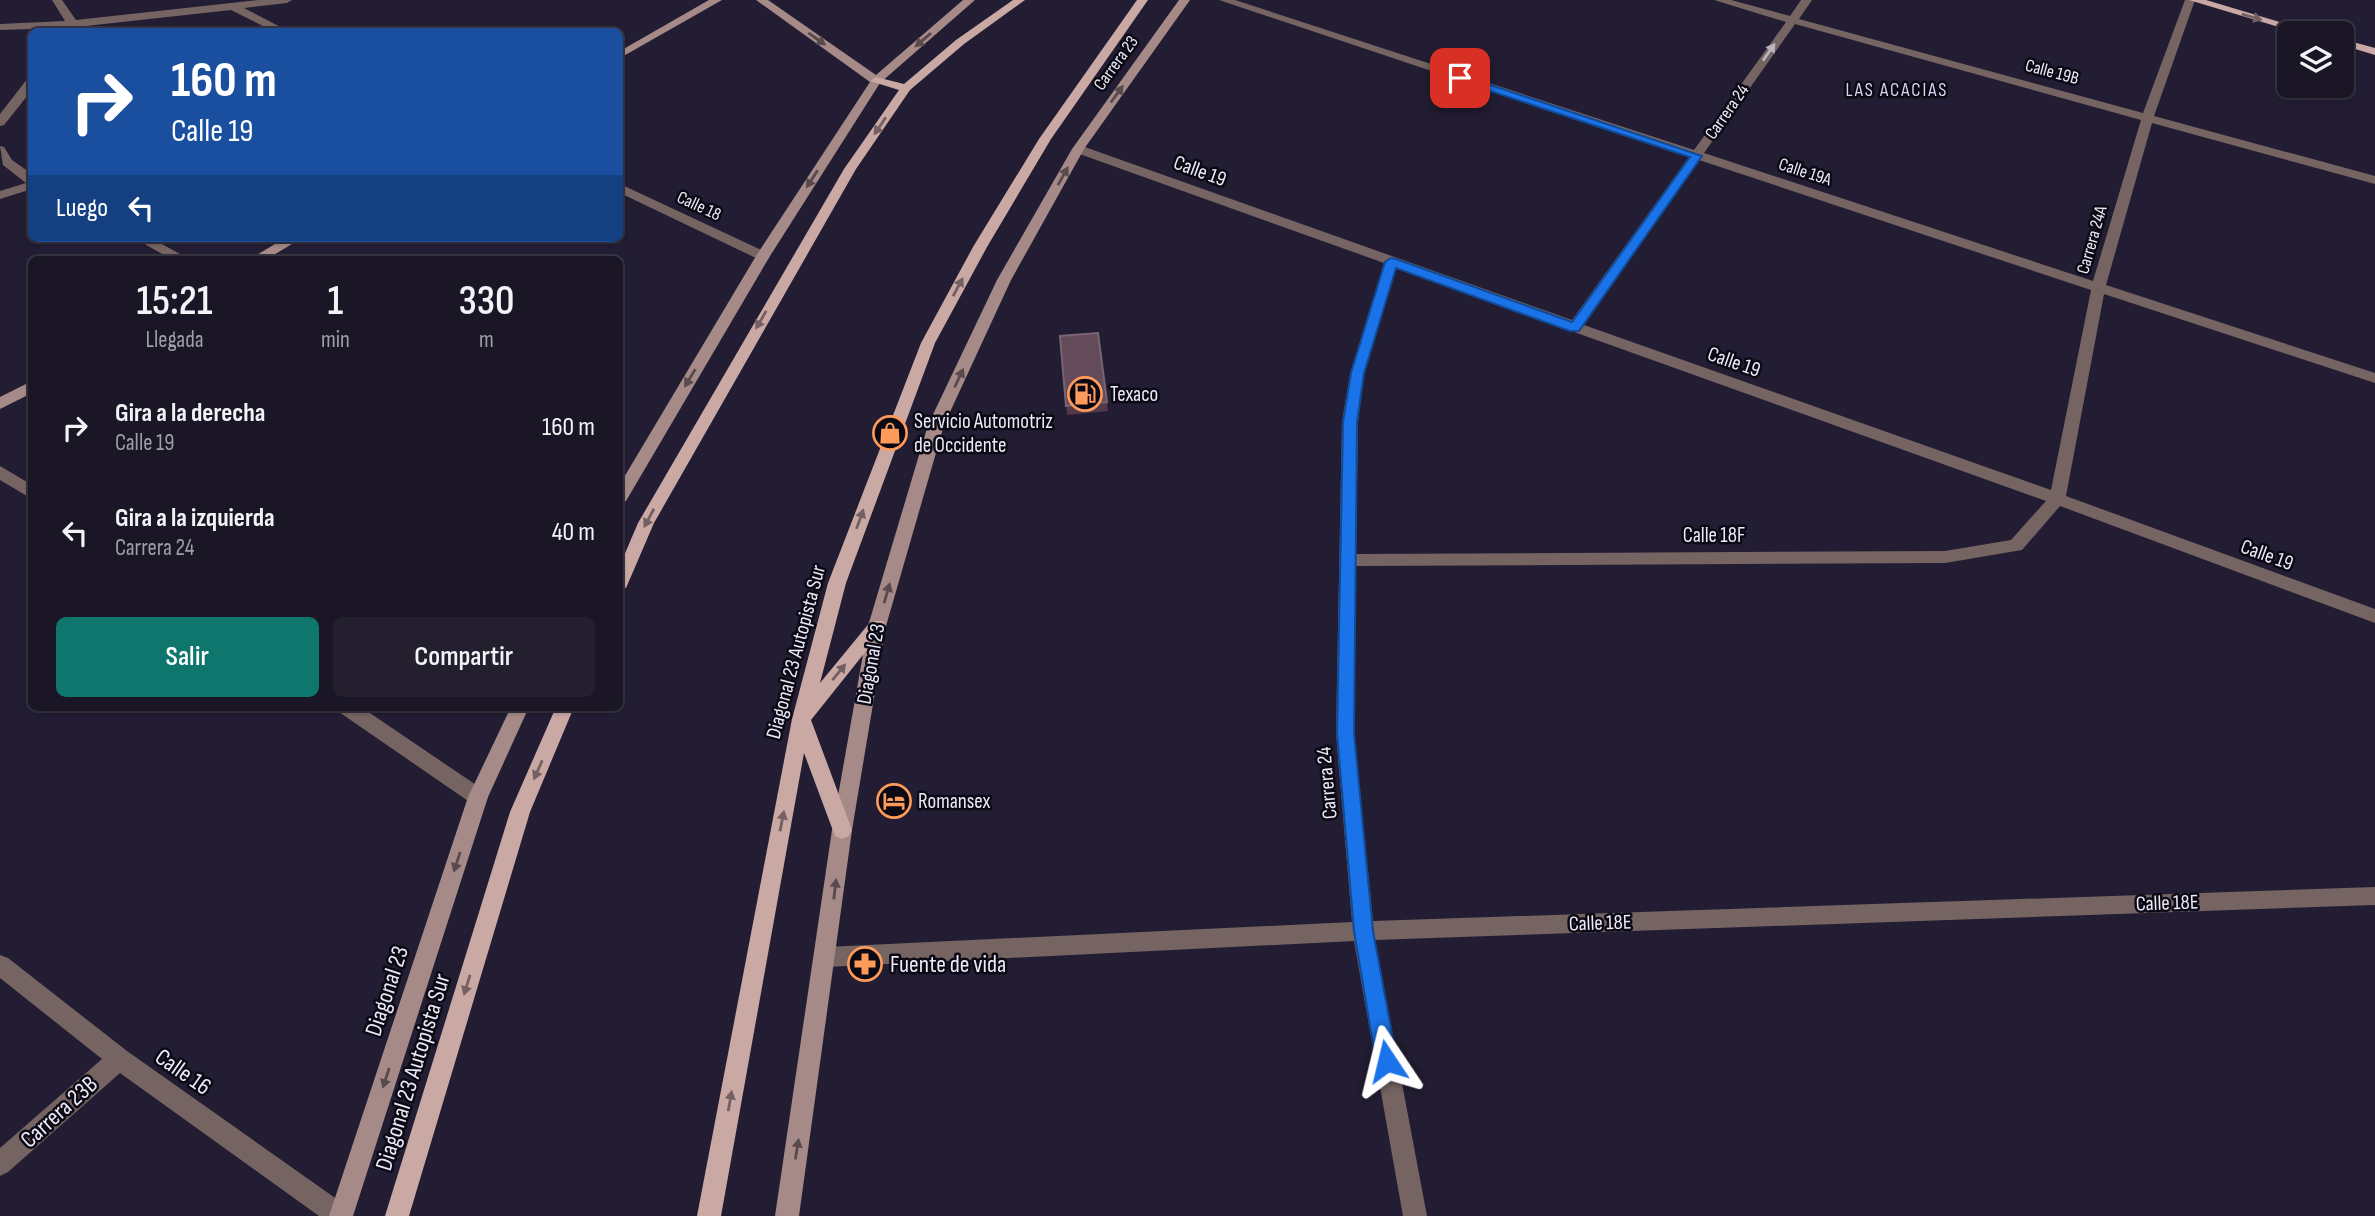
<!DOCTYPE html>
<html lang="es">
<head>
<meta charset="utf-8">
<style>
  :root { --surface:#1a1626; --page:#231f2e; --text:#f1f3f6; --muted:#9f9fa7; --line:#383543; --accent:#0f766e }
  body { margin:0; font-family:"Sofia Sans Condensed",sans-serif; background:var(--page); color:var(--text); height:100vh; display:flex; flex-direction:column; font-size:26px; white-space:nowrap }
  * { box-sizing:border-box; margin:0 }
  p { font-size:23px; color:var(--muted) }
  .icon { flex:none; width:38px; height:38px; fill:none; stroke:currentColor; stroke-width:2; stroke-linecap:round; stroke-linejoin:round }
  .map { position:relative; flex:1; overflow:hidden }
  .drawer { position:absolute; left:28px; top:256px; width:595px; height:455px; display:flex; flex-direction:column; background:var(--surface); border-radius:10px; box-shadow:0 2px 5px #0004,0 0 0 2px var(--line) }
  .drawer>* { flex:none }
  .guide { position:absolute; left:28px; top:28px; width:595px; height:214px; border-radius:10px; box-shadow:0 2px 5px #0004,0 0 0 2px var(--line); background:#1a4fa0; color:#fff; overflow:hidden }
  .tools { position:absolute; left:2277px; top:21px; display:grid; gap:14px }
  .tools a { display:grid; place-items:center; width:77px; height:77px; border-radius:10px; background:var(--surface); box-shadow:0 2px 5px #0004,0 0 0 2px var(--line); font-size:35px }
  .pin { position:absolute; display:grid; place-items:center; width:60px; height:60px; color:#fff; margin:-30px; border-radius:14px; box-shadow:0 4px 10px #0006 }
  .me { position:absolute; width:77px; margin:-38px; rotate:350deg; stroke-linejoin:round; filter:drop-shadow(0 0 5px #0008) }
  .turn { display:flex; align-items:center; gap:24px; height:147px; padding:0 28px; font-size:32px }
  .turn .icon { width:91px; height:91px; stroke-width:2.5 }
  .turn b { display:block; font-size:49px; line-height:60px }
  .then { display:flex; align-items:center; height:66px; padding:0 28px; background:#0003; gap:14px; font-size:26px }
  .eta { display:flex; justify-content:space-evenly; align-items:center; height:119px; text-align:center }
  .eta b { font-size:42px; font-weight:600; line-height:49px }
  .cta { display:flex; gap:14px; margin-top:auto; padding:14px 28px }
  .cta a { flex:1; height:80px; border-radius:10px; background:var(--accent); color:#fff; font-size:28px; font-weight:600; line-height:80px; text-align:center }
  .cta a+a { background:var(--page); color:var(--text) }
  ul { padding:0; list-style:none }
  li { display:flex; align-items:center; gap:21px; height:105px; padding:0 28px }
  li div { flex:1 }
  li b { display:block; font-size:26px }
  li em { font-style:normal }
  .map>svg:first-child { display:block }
</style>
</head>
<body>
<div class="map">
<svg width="2375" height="1216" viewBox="0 0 2375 1216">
  <rect width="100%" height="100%" fill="#231d33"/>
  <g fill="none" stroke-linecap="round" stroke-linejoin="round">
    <g fill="#756462" fill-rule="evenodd">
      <polygon points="52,0 62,0 76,20 258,0 292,0 287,3 244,8 290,32 275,32 231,10 77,27 74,32 63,32 65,28 0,30 0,24 65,21"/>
      <path d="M1219 0H1235L1694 150 1786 22 1714 0H1731L1790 16 1801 0H1812L1799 19 2143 113 2185 0H2195L2154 116 2375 176V184L2152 123 2106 285 2375 373V383L2104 294 2066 496 2375 609V623L2060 506 2022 550 1945 563 1356 566 1354 733 1373 921 2375 887V905L1375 940 1427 1216H1403L1354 941 826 967 818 964 815 957 818 950 826 947 1352 922 1336 733 1342 422 1350 374 1384 263 1074 152V146H1082L1572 320 1689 157ZM1795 24 2141 120 2093 281 1704 153ZM1699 160 2091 290 2051 490 1584 325ZM1396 268 2046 501 2011 540 1945 551 1356 554 1358 422 1364 374Z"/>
      <polygon points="28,78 32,78 32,90 4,125 0,126 0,114"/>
      <polygon points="0,146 4,147 12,160 32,174 32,189 0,199 0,191 26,183 3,165"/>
      <polygon points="620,184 768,253 770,256 768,259 758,259 620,193"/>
      <polygon points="134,238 151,238 189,259 171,259"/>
      <polygon points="0,466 32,485 32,499 0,480"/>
      <polygon points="337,707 361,707 485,791 488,797 485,803 478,805 471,803 339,712"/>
      <polygon points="0,955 8,958 127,1051 348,1207 351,1216 319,1216 120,1073 8,1172 0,1176 0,1148 102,1059 0,978"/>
    </g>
    <g fill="#a58a87" fill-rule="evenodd">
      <polygon points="709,0 722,0 620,58 620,51"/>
      <polygon points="756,0 768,0 876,75 963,0 975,0 880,83 770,256 626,501 620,503 620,484 756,256 870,82"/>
      <polygon points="1179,0 1190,0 1084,149 1011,280 944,425 886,626 852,830 799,1216 775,1216 832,830 868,626 928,425 997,280 1072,149"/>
      <polygon points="285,238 302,238 267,259 250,259"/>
      <polygon points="32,381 32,393 0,409 0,397"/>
      <polygon points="511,707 529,707 488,797 353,1216 329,1216 468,797"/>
    </g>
    <g fill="#caa8a4" fill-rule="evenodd">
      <polygon points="1013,0 1025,0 964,44 910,90 856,169 654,523 626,588 620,589 620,565 638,523 844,169 899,90 870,81 876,77 904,84 956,40"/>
      <polygon points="1137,0 1148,0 1051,139 987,247 935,343 846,583 820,683 871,621 883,621 886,626 811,720 852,830 849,836 842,839 835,836 804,753 721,1216 697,1216 792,719 828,583 921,343 973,247 1039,139"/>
      <polygon points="2189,0 2206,0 2316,33 2299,33"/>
      <polygon points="2342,39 2375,48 2375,55 2342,45"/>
      <polygon points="556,707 574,707 530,812 409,1216 385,1216 510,812"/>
    </g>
  </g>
  <polygon fill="#533847" points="1060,336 1107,402 1108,411 1067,415"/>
  <polygon fill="#634b5a" stroke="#786473" stroke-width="2" points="1098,333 1107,402 1066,406 1060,336"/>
  <defs><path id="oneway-solid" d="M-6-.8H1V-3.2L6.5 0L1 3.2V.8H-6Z" transform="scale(1.75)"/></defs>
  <g fill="#746063">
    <use href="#oneway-solid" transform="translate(2252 17) rotate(16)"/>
    <use href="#oneway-solid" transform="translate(880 126) rotate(124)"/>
    <use href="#oneway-solid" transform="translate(958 287) rotate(-62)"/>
    <use href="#oneway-solid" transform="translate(761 320) rotate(120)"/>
    <use href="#oneway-solid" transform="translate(649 518) rotate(118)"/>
    <use href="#oneway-solid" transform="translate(860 519) rotate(-70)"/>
    <use href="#oneway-solid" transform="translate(839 672) rotate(-51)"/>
    <use href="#oneway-solid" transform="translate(538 770) rotate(114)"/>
    <use href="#oneway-solid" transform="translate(782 821) rotate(-79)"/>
    <use href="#oneway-solid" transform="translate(467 985) rotate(107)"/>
    <use href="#oneway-solid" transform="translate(730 1101) rotate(-80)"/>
  </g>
  <g fill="#584a4d">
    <use href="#oneway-solid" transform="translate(817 39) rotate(35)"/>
    <use href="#oneway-solid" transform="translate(923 40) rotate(139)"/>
    <use href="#oneway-solid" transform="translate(1117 94) rotate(-54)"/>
    <use href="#oneway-solid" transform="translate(1063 176) rotate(-61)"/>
    <use href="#oneway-solid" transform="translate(812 179) rotate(123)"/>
    <use href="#oneway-solid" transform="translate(690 378) rotate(121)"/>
    <use href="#oneway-solid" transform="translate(959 378) rotate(-65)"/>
    <use href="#oneway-solid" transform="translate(887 593) rotate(-74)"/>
    <use href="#oneway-solid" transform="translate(457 862) rotate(108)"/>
    <use href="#oneway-solid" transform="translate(835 889) rotate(-83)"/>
    <use href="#oneway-solid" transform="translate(386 1078) rotate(108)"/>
    <use href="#oneway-solid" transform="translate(797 1149) rotate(-81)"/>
  </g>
  <use fill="#bcb4bc" href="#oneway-solid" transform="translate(1769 52) rotate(-55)"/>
  <polygon fill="#1a73e8" stroke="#114b97" stroke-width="2" points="1457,76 1464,76 1702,156 1579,331 1570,331 1396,268 1364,373 1357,422 1354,733 1373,931 1397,1061 1394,1068 1387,1071 1379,1068 1376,1061 1354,931 1337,733 1343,422 1351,373 1385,262 1391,258 1396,259 1572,322 1690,157 1457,80"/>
  <defs>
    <g id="fuel-ring" transform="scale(1.75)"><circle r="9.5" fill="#0b0913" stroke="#ff9b5a" stroke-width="1.5"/><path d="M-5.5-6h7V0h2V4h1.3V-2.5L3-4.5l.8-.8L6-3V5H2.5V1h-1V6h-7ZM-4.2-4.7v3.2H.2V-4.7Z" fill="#ff9b5a"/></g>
    <g id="shop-ring" transform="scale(1.75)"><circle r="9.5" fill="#0b0913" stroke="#ff9b5a" stroke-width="1.5"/><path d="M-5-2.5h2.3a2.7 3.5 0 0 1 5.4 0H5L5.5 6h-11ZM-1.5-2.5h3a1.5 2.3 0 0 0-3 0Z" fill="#ff9b5a"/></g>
    <g id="hotel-ring" transform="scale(1.75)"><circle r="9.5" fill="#0b0913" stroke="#ff9b5a" stroke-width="1.5"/><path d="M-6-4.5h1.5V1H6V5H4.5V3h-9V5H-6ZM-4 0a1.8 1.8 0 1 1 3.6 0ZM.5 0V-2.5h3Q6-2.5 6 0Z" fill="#ff9b5a"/></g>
    <g id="pharmacy-ring" transform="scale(1.75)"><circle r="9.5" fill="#0b0913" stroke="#ff9b5a" stroke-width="1.5"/><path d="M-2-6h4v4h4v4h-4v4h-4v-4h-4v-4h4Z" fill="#ff9b5a"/></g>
  </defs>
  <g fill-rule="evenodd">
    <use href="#fuel-ring" x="1085" y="394"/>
    <use href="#shop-ring" x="890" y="433"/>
    <use href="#hotel-ring" x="894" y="801"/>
    <use href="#pharmacy-ring" x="865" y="964"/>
  </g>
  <g text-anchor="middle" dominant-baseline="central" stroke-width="5" stroke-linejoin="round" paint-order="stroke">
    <g font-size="18" fill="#ece9f8" stroke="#0b0913">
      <text transform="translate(1116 63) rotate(-54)">Carrera 23</text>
      <text transform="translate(2052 72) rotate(15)">Calle 19B</text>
      <text transform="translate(1727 112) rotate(-55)">Carrera 24</text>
      <text transform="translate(1805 172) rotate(18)">Calle 19A</text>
      <text transform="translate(699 206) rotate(25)">Calle 18</text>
      <text transform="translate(2092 240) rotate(-74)">Carrera 24A</text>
    </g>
    <g font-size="19" letter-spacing="2" fill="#d9d2f1" stroke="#0b0913">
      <text x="1897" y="90">LAS ACACIAS</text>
    </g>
    <g font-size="21" fill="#ece9f8" stroke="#0b0913">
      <text transform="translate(1200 171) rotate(20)">Calle 19</text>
      <text transform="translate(1734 362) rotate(19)">Calle 19</text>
      <text x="1714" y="535">Calle 18F</text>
      <text transform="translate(2267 555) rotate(20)">Calle 19</text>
      <text transform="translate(796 652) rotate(-75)">Diagonal 23 Autopista Sur</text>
      <text transform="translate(871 664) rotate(-80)">Diagonal 23</text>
      <text transform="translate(1327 783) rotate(-95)">Carrera 24</text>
      <text transform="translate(2167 903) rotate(-2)">Calle 18E</text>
      <text transform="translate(1600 923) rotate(-2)">Calle 18E</text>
    </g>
    <g font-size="21" fill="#ece9f8" stroke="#0b0913" text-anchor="start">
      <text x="1110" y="394">Texaco</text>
      <text x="914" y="421">Servicio Automotriz<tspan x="914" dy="24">de Occidente</tspan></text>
      <text x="918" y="801">Romansex</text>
    </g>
    <g font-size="24" fill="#ece9f8" stroke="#0b0913" text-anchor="start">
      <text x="890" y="964">Fuente de vida</text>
    </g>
    <g font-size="24" fill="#ece9f8" stroke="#0b0913">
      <text transform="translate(387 991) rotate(-72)">Diagonal 23</text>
      <text transform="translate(183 1072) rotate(35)">Calle 16</text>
      <text transform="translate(413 1072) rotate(-73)">Diagonal 23 Autopista Sur</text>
      <text transform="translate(59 1112) rotate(-42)">Carrera 23B</text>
    </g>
  </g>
</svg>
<div class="tools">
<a><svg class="icon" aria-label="layers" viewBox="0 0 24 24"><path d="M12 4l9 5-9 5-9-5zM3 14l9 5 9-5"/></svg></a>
</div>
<div class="pin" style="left:1460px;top:78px;background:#d93025"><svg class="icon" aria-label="arrive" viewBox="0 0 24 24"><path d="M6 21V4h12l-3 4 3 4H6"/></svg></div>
<svg class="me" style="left:1387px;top:1061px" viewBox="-20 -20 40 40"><path d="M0-17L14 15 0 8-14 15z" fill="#1a73e8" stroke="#fff" stroke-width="4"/></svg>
<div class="guide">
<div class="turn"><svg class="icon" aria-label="right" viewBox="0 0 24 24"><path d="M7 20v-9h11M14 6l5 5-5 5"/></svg><div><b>160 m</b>Calle 19</div></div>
<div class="then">Luego<svg class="icon" aria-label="left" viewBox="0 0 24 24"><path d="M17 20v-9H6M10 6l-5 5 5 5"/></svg></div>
</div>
<section class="drawer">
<div class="eta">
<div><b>15:21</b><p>Llegada</p></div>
<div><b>1</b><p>min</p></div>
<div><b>330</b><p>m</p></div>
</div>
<ul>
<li><svg class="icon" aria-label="right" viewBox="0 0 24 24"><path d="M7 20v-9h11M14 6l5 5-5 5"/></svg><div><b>Gira a la derecha</b><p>Calle 19</p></div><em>160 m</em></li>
<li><svg class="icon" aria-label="left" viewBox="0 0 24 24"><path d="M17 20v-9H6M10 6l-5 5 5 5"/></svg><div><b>Gira a la izquierda</b><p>Carrera 24</p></div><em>40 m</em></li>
</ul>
<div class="cta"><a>Salir</a><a>Compartir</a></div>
</section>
</div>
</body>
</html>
